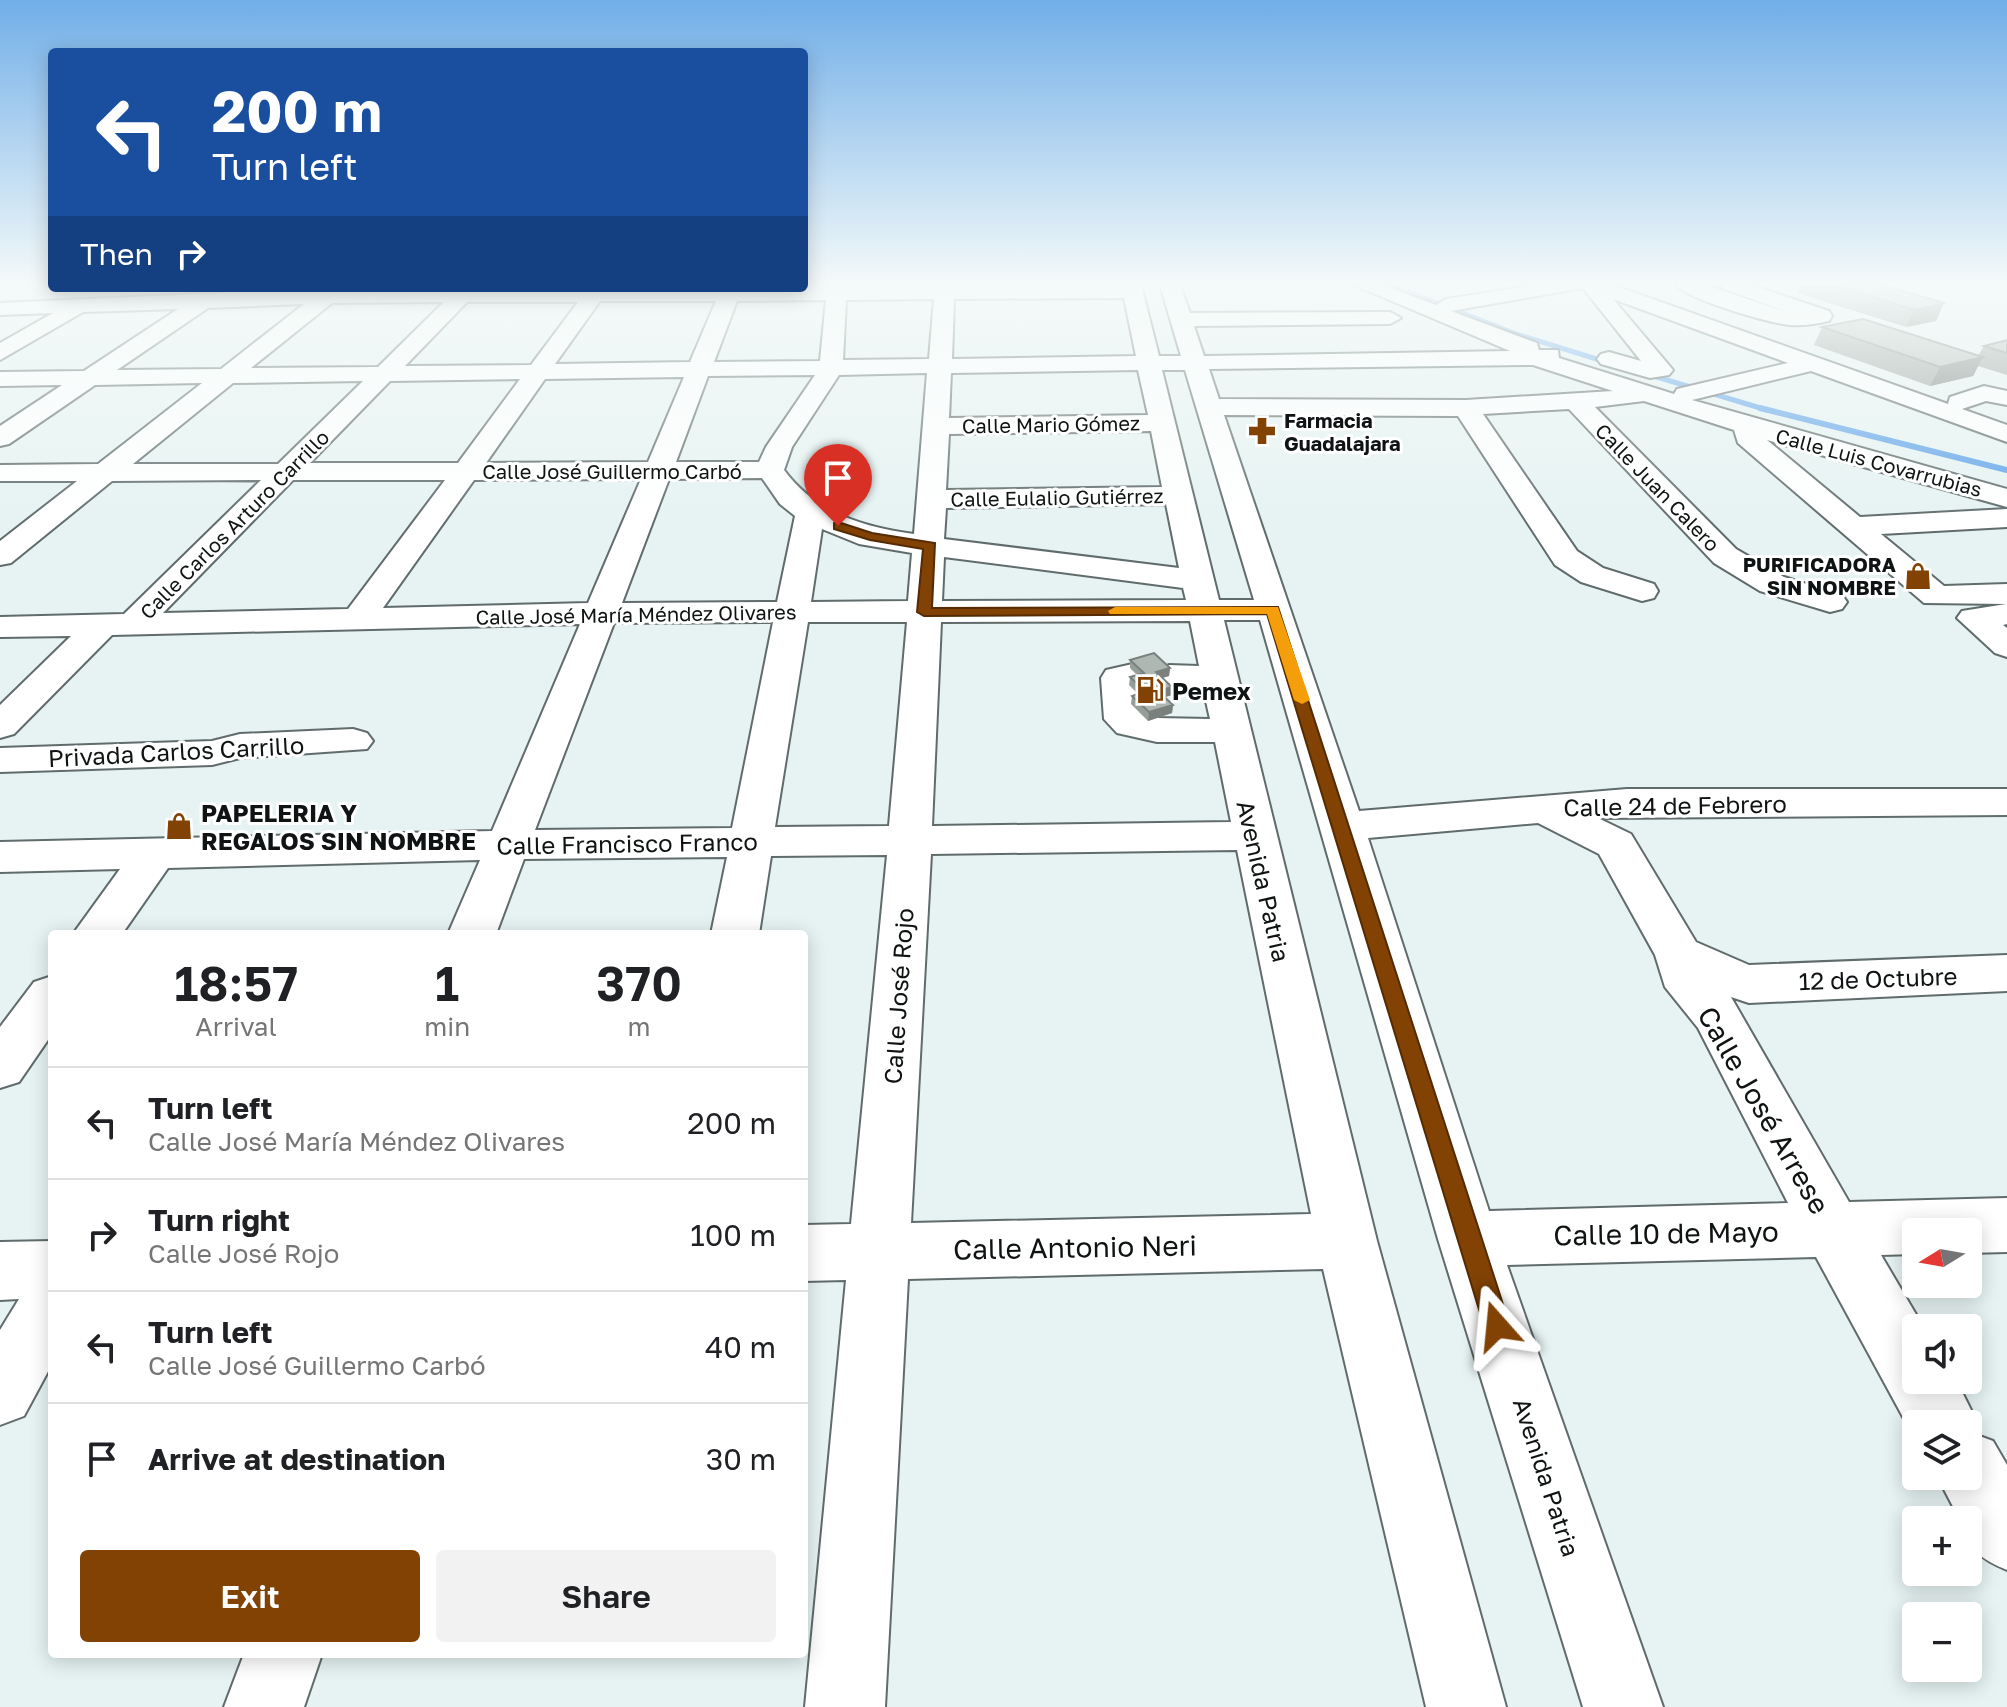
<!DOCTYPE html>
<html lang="en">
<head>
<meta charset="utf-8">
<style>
  :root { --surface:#fff; --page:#f2f2f2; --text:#202124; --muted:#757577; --line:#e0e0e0; --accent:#814204 }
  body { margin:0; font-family:"Golos Text",sans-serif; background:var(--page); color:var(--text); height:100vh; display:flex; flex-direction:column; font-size:30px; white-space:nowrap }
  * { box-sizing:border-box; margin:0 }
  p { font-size:26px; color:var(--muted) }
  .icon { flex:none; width:44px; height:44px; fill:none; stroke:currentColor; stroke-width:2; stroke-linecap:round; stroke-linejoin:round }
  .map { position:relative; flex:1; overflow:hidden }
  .sheet { position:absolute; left:48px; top:930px; width:760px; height:728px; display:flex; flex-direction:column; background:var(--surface); border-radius:8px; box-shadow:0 4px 20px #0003 }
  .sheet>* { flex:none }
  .banner { position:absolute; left:48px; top:48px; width:760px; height:244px; border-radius:8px; box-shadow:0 4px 20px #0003; background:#1a4fa0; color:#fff; overflow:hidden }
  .needle { width:52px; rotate:259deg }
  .controls { position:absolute; left:1902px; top:1218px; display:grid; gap:16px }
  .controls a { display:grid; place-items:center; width:80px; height:80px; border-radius:8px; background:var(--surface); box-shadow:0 4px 20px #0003; font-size:40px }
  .pin { position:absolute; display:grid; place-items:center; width:68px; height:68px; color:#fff; margin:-82px -34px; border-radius:50% 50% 50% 0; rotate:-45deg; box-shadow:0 0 8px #0007 }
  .pin .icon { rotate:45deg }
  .me { position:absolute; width:88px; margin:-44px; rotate:342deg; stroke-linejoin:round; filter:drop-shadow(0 0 6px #0008) }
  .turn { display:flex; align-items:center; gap:28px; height:168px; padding:0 32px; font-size:36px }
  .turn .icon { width:104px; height:104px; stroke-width:2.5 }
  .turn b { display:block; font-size:56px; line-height:68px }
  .then { display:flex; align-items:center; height:76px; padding:0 32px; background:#0003; gap:16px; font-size:30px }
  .eta { display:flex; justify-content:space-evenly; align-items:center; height:136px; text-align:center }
  .eta b { font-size:48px; font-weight:600; line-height:56px }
  .cta { display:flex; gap:16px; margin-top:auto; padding:16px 32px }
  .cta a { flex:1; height:92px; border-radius:8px; background:var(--accent); color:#fff; font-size:32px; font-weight:600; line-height:92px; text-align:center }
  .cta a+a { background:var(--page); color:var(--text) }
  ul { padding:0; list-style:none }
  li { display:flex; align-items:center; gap:24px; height:112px; padding:0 32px; border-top:2px solid var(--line) }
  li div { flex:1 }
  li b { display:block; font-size:30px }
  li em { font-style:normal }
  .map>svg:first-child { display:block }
</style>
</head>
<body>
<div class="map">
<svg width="2007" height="1707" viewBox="0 0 2007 1707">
  <rect width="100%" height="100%" fill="#e6f3f2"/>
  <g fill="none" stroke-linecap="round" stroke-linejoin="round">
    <g stroke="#60a4e9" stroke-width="5">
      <polyline points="1391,285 1516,334 1606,362"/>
      <polyline points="1647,374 1767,410"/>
    </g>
    <polyline stroke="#60a4e9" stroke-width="6" points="1760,408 2007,470"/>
    <g stroke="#606b6b" stroke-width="4">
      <g id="minor">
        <path d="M827 285H1141L1159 356H1181L1160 285H1180L1190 313 1390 312 1401 318 1390 324 1194 326 1204 356 1510 351 1354 285H1383L1436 305 1446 299 1535 285H1613L1948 404 1950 397 1984 386 2007 391V405L1986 401 1962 409 2007 425V442L1811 371 1692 400 2007 489V507L1767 440 1860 517 2007 509V527L1881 534 1944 586 2007 584V624L2003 625 2007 628V657L1995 653 1957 618 1962 611 2006 604 1924 603 1738 443 1734 430 1644 401 1595 407 1736 549 1784 577 1842 595 1847 602 1842 609 1830 612 1760 591 1714 563 1569 409 1483 414 1577 551 1603 568 1654 584 1658 591 1654 598 1642 601 1581 582 1555 565 1458 416 1224 415 1359 811 1627 789H2007V815L1598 818 1631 834 1696 942 1749 965 2007 955V991L1749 1003 1731 997 1849 1202 2007 1198V1252L1968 1253V1232H1916V1254L1881 1255 1924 1328H1916V1380H1956L1978 1424 1974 1434 1993 1441 2007 1465V1570C1981 1559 1968 1551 1968 1520H1960L1937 1476H1968V1424H1916V1441L1816 1257 1507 1265 1663 1707H1583L1438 1239 1260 620H1224L1377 1241 1506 1707H1426L1323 1269 908 1279 885 1707H805L846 1280 804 1281V1225L851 1224 887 855 771 856 759 934H711L727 857 524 859 496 934H448L480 860 168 868 122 934H73L120 869 0 872V842L492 831 580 624 112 635 14 734 0 738V705L71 636 0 637V617L124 614 261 480 112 481 11 563 0 565V541L77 481H0V465L98 464 202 383 95 385 9 444 0 446V426L62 385 0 386V372L84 371 178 309 83 312 0 360V343L53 313 0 315V303L325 288ZM1583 288 1641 361 1609 352 1601 354 1597 359 1601 364 1650 378 1669 375 1673 370 1613 299 1788 363 1677 389 1674 394 1559 358 1558 350H1539L1537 343 1451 311ZM1124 298 1136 356 952 359 954 299ZM934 299 929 359 843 360 846 300ZM826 300 820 361 714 362 737 301ZM600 301H716L690 362 555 364ZM444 302 378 367 251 368 332 303ZM467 302H578L531 365 405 366ZM304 304 221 369 117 370 208 308ZM1533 365 1613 391 1466 400 1219 399 1209 369ZM1138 370 1148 415 949 418 951 373ZM1162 370H1185L1254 600H1219ZM927 373 914 534C863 527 816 513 784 470L792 447 839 375ZM815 375 766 447 759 462H676L708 376ZM684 377 648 462 486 463 545 379ZM520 379 458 463H310L390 381ZM363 381 278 464H133L233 383ZM1151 431 1162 487 946 490 949 434ZM762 478 780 504 795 516 777 602 622 603 669 479ZM641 479 588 603 383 608 474 480ZM293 480H445L348 609 163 613ZM1166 504 1179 568 944 539 946 508ZM822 529 859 544 912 553 908 601 811 602ZM944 557 1183 588 1186 600 942 601ZM1190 621 1199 666 1169 665 1154 672 1150 666 1137 663 1106 670 1101 678 1104 719 1117 733 1157 742H1215L1231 822 932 826 941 622ZM773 622 732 828 535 830 614 623ZM808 622H907L889 826 775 827ZM1152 678 1156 684 1203 688 1210 719 1157 718 1142 714 1138 685ZM1538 823 1599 854 1655 955 1665 987 1698 1028 1788 1203 1489 1211 1368 838ZM1237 850 1311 1214 911 1223 931 854Z"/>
        <path d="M1676 285H1705L1788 312 1724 289 1721 285H1751L1829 311 1832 316 1829 321C1816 324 1804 326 1790 325 1769 323 1689 300 1676 285Z"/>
        <polygon points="353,729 367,733 373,741 367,749 240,758 212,765 0,772 0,748 212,741 240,734"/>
        <polygon points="52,976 52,1034 19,1082 0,1088 0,1027 34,982"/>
        <polygon points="52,1241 52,1364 24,1416 0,1425 0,1330 19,1299 0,1300 0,1242"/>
        <polygon points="244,1654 322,1654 304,1707 224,1707"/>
      </g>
    </g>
    <use href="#minor" fill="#fff" fill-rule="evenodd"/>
  </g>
  <g fill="#969e9a">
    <polygon points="1801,285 1882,285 1944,303 1936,321 1906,327 1797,293"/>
    <polygon points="1822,327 1978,356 1984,346 2007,340 2007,375 1978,366 1973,376 1930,386 1814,345"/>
    <polygon points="1130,660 1170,668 1169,676 1162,678 1172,687 1172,695 1165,697 1173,705 1172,713 1148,721 1131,704 1132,696 1138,694 1129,685 1130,677 1137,675 1130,668"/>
  </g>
  <g fill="#7a817d">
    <polygon points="1944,303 1936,321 1906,327 1915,310"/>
    <polygon points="1983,357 1973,376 1930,386 1940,367"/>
    <polygon points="1170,668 1169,676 1155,680 1156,672"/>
    <polygon points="1172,687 1172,695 1158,699 1158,691"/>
    <polygon points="1173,705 1172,713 1148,721 1149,712"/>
  </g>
  <g fill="#aeb8b3" stroke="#7a817d" stroke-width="2">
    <polygon points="1834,285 1882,285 1944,303 1915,310"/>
    <polygon points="1863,319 1983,357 1940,367 1822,327"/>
    <polygon points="2007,340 2007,353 1984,346"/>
    <polygon points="1154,653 1170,668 1156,672 1172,687 1158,691 1173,705 1149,712 1132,696 1145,691 1130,677 1144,673 1130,660"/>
  </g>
  <linearGradient id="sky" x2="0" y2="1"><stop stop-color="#71aee8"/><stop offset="0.54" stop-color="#f4faf9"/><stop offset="1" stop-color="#f4faf9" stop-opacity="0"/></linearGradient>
  <rect width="2007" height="524" fill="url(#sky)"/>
  <polygon fill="#814204" stroke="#542b03" stroke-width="2" points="838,522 872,533 935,543 932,608 1278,607 1510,1326 1507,1335 1497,1339 1488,1335 1484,1326 1267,614 924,616 917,612 923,549 870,540 834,529 834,523"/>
  <polygon fill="#f59e0b" points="1115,607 1278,607 1310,700 1302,704 1294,700 1267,614 1110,614 1108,611"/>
  <defs>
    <g id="pharmacy-bare" transform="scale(2.16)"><path d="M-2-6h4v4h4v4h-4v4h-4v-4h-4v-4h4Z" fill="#814204" stroke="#fff" stroke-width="2.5" paint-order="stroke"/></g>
    <g id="shop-bare" transform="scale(2.16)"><path d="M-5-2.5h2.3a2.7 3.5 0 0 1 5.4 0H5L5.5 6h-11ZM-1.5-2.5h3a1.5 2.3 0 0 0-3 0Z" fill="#814204" stroke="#fff" stroke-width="2.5" paint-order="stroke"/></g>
    <g id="fuel-bare" transform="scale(2.16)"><path d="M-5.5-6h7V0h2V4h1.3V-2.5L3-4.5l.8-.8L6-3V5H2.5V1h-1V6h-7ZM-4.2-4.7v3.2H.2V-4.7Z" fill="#814204" stroke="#fff" stroke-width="2.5" paint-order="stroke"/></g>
  </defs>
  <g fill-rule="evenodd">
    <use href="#pharmacy-bare" x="1262" y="431"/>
    <use href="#shop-bare" x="1918" y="576"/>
    <use href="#fuel-bare" x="1150" y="690"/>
    <use href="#shop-bare" x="179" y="826"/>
  </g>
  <g text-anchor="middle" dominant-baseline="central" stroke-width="6" stroke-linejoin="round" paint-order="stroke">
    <g font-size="20" font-weight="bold" fill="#0f1313" stroke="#fff" text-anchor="start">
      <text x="1284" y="420">Farmacia<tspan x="1284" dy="23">Guadalajara</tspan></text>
      <text x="1896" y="564" text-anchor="end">PURIFICADORA<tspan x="1896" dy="23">SIN NOMBRE</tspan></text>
    </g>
    <g font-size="20" fill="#0f1313" stroke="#fff">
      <text transform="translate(1051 424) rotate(-1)">Calle Mario Gómez</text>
      <text transform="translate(1879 462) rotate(15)">Calle Luis Covarrubias</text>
      <text x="612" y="471">Calle José Guillermo Carbó</text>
      <text transform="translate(1658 487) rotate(46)">Calle Juan Calero</text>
      <text transform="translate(1057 497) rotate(-1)">Calle Eulalio Gutiérrez</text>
      <text transform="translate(234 524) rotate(-45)">Calle Carlos Arturo Carrillo</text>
      <text transform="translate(636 614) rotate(-1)">Calle José María Méndez Olivares</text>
    </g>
    <g font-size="24" font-weight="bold" fill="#0f1313" stroke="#fff" text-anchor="start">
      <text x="1172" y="690">Pemex</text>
      <text x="201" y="812">PAPELERIA Y<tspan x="201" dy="28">REGALOS SIN NOMBRE</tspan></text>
    </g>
    <g font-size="24" fill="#0f1313" stroke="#fff">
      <text transform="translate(176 751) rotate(-3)">Privada Carlos Carrillo</text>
      <text transform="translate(1675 805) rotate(-1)">Calle 24 de Febrero</text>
      <text transform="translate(627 843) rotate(-1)">Calle Francisco Franco</text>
      <text transform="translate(1264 881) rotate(77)">Avenida Patria</text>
      <text transform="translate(1878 978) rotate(-2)">12 de Octubre</text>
      <text transform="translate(898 996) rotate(-86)">Calle José Rojo</text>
      <text transform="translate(1547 1477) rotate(72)">Avenida Patria</text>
    </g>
    <g font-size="28" fill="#0f1313" stroke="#fff">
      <text transform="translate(1764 1110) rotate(60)">Calle José Arrese</text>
      <text transform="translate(1666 1233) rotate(-1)">Calle 10 de Mayo</text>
      <text transform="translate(1075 1247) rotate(-1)">Calle Antonio Neri</text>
    </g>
  </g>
</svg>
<div class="controls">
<a><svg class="needle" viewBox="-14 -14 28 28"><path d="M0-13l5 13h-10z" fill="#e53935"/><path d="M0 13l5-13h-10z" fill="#757577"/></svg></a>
<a><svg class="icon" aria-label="sound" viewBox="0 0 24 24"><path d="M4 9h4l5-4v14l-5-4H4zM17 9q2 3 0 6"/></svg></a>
<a><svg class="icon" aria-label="layers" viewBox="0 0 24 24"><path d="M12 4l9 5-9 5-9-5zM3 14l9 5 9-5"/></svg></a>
<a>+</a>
<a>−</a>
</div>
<div class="pin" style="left:838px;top:526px;background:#d93025"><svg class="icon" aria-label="arrive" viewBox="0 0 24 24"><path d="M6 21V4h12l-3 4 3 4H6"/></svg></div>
<svg class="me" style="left:1497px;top:1326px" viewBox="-20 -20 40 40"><path d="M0-17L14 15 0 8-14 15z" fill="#814204" stroke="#fff" stroke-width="4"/></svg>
<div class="banner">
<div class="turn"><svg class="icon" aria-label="left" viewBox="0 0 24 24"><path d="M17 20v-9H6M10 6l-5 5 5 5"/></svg><div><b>200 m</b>Turn left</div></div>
<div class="then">Then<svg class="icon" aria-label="right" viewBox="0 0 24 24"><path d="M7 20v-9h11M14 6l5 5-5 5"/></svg></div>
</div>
<section class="sheet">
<div class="eta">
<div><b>18:57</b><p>Arrival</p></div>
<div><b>1</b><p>min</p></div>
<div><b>370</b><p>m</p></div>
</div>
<ul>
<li><svg class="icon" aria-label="left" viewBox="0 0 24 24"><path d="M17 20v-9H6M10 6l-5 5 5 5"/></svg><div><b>Turn left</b><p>Calle José María Méndez Olivares</p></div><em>200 m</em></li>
<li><svg class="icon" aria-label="right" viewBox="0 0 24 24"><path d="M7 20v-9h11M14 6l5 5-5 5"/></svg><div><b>Turn right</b><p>Calle José Rojo</p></div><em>100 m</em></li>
<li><svg class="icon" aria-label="left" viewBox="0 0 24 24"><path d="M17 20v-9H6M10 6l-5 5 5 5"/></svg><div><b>Turn left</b><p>Calle José Guillermo Carbó</p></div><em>40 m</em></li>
<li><svg class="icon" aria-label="arrive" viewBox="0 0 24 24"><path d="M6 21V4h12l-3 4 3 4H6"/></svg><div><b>Arrive at destination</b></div><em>30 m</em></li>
</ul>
<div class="cta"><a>Exit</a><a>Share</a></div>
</section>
</div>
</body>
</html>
